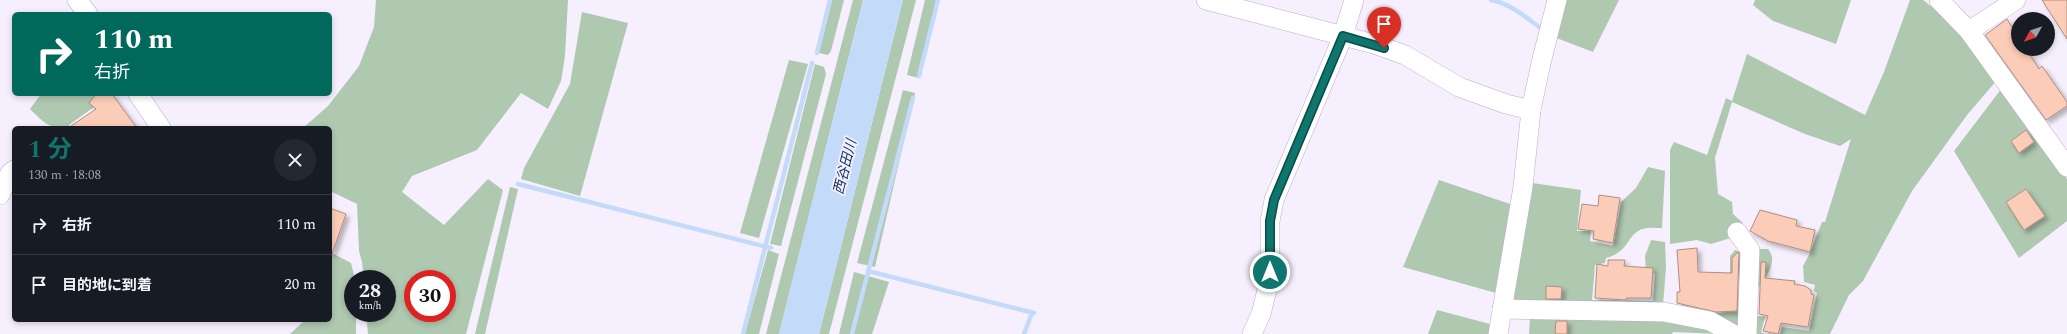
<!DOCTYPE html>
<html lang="ja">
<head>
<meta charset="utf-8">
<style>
  :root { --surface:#171b24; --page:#242831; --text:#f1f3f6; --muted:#9ea1a6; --line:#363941; --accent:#0f766e }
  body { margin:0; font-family:Spectral,"Noto Sans JP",serif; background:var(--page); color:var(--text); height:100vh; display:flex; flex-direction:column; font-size:15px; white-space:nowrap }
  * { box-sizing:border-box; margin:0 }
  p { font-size:13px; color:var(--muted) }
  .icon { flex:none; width:22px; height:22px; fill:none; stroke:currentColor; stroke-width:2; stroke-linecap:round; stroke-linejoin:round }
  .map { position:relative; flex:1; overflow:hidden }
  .sheet { position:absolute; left:12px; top:126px; width:320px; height:196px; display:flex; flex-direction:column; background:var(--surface); border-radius:6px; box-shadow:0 2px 6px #0003 }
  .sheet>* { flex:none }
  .top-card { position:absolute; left:12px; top:12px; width:320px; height:84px; border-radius:6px; box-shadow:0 2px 6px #0003; background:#00695c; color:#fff; overflow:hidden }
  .needle { width:26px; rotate:230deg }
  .controls { position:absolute; left:2011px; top:12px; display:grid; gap:8px }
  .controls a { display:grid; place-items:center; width:44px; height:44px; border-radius:50%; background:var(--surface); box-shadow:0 2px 6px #0003; font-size:20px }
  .speed { position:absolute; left:344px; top:270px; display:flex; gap:8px; font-size:20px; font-weight:700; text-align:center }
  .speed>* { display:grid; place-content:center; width:52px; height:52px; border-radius:50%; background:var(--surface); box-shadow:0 2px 6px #0003; line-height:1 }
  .speed small { font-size:10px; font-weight:400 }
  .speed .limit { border:6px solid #d22; background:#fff; color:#111 }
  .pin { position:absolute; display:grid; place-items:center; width:34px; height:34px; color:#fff; margin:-41px -17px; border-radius:50% 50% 50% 0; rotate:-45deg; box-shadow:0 0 4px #0007 }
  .pin .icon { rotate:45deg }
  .me { position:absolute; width:44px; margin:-22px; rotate:0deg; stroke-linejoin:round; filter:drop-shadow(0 0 3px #0008) }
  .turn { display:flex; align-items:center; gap:14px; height:84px; padding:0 16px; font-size:18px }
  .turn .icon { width:52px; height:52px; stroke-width:2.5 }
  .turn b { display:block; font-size:28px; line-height:34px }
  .round { display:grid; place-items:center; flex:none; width:42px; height:42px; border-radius:21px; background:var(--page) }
  .headline { display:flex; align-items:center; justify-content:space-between; height:68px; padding:0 16px }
  h1 { font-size:24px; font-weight:700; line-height:30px; color:var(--accent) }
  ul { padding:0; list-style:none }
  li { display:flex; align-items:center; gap:12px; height:60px; padding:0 16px; border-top:1px solid var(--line) }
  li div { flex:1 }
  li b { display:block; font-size:15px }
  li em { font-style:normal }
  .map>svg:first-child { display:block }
</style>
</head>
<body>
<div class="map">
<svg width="2067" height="334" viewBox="0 0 2067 334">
  <defs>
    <filter id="shadow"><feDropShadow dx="3.5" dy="3.5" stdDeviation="2" flood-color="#0004"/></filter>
  </defs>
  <rect width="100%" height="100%" fill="#f6effd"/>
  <g fill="#afc8b0" fill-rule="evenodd">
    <path d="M376 0H568L565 56 561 81 548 109 521 93 477 150 412 176 402 192 444 225 488 179 503 190 466 334H368L366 313H387V279H364L362 262 359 251 357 204 330 191V128H303L328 106 359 66 374 27ZM413 279H447V313H413Z"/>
    <polygon points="832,0 844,0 831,51 828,55 819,53"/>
    <polygon points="853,0 863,0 779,334 766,334"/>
    <polygon points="903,0 916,0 829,334 819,334"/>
    <polygon points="925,0 939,0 919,78 907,75"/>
    <polygon points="1565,0 1619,0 1593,52 1554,37"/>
    <polygon points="1755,0 1851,0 1836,44 1773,21 1753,5"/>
    <polygon points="1910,0 1923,0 1952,23 1997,80 1967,115 1912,191 1863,281 1849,295 1830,334 1780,334 1782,327 1809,331 1817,293 1814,291 1815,285 1804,282 1803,266 1809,255 1822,222 1825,222 1851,139 1840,146 1805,134 1732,102 1715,158 1718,194 1732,202 1733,214 1743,223 1734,237 1711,244 1697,240 1670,244 1670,150 1674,142 1707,155 1726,98 1732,101 1747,54 1865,115 1884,72"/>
    <polygon points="582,12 628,23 580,196 521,179 524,168 570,84"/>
    <polygon points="789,60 808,64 759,238 740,233"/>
    <polygon points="815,64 824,67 826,74 781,246 770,244"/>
    <path d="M2002 88 2067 179V221L2019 258 1954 151ZM2026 130 2034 142 2019 153 2011 141ZM2026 189 2045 217 2024 229 2006 202Z"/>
    <polygon points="903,90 915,93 875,267 857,263"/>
    <path d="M41 94H69L71 96 74 94H112L69 125 70 128C48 128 45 124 30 109Z"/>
    <path d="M1648 167 1665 171 1662 228C1656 228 1648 227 1643 229 1627 233 1630 252 1606 258L1605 263 1595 265 1592 300 1653 301 1655 274 1646 272 1645 256 1651 240 1665 242 1666 267 1663 306 1518 304 1508 295 1532 183 1581 190 1577 231H1591L1590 241 1613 246 1621 202 1636 188Z"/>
    <polygon points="1439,180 1513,205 1496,293 1403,267"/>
    <polygon points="510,187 518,189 485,334 475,334"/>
    <path d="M1760 249H1768C1778 261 1767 272 1763 285L1758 287 1754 315 1765 317 1761 332 1765 334H1752L1754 251Z"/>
    <polygon points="768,250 779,254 759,334 745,334"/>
    <polygon points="1735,250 1746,254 1747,316 1742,329 1714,316 1674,308 1721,313 1721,303 1738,304 1742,302 1742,275 1730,275 1730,256"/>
    <polygon points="330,252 351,263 355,279 353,279 353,313 356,313 356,334 290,334 305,320 330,320"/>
    <polygon points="854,272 889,282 872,334 839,334"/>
    <polygon points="1437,310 1490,324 1489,334 1428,334"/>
    <polygon points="1530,317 1657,321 1714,330 1720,334 1673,332 1672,334 1529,334"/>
  </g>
  <polygon fill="#c3daf8" points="863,0 903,0 819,334 779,334"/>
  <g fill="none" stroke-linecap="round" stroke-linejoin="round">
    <g stroke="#c3daf8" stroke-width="4.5">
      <path d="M1491 0C1510 3 1528 19 1543 30"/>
      <polyline points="817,53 830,0"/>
      <polyline points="919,76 938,0"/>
      <polyline points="518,184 771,248"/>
      <polyline points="868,271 1034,313"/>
      <polyline points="743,334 812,63"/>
      <polyline points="852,334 913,98"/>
      <polyline points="1024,334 1032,313"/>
    </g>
  </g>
  <g fill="#fbccb7" stroke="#b08e7f" filter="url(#shadow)">
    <polygon points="2042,0 2067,0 2067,39"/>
    <polygon points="2007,19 2018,37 2018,49 2026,49 2039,69 2042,66 2067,102 2067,106 2046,120 1985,35"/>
    <polygon points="96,94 112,94 137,128 68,128 96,109 89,103"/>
    <polygon points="2026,130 2034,142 2019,153 2011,141"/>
    <polygon points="2026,189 2045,216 2024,230 2006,202"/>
    <polygon points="1599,195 1620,198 1613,243 1593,239 1594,231 1578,229 1582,204 1598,206"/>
    <polygon points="330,208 346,214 332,254 330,253"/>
    <polygon points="1760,210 1797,220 1796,226 1815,230 1810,252 1768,241 1750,231"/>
    <polygon points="1697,248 1698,272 1732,273 1732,258 1738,252 1739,253 1737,311 1716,312 1677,303 1677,292 1680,292 1677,250"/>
    <polygon points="1608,260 1625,260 1624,266 1653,268 1651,298 1626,298 1626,300 1595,298 1597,264 1608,266"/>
    <polygon points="1761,262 1766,262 1765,278 1795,281 1794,284 1805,286 1811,290 1811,294 1814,295 1808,327 1781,323 1778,334 1763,331 1768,316 1759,314"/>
    <polygon points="1546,286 1562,287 1561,299 1546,299"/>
    <polygon points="1556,321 1567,321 1567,334 1555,334"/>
  </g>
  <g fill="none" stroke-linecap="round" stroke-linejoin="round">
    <g stroke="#bcadcc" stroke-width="20">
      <g id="minor">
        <polyline points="77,0 88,14"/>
        <polyline points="1206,0 1374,44 1405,55 1459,87 1506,104 1531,110"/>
        <polyline points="1939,0 1969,31"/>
        <polyline points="2016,0 1969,31 2067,167"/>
        <polyline points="138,94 161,128"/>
        <polyline points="0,195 10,173 14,170"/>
        <polyline points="1737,232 1750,250 1747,334"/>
        <polyline points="1502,309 1664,312 1710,321 1733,334"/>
        <polyline points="1252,334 1261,314 1267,290 1270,272 1270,221 1274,200 1343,36 1354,0"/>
        <polyline points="1498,334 1523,187 1531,110 1541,63 1557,0"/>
      </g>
    </g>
    <use href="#minor" stroke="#fff" stroke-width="19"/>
  </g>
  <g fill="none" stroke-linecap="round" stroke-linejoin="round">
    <g stroke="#0a4d48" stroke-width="10">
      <polyline id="route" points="1270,272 1270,221 1274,200 1343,36 1384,48"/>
    </g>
    <use href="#route" stroke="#0f766e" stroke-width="7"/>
  </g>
  <g text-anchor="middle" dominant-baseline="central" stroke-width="3.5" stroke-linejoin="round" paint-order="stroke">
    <g font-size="14" font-style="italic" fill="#0b315e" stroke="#f6effd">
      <text transform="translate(845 167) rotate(-76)">西谷田川</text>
    </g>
  </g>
</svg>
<div class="controls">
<a><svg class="needle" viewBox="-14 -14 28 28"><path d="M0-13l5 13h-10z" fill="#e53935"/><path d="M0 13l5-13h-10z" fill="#9ea1a6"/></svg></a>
</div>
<div class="speed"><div>28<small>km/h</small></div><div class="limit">30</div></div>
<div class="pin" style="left:1384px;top:48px;background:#d93025"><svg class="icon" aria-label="arrive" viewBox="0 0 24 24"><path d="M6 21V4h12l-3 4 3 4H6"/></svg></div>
<svg class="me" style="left:1270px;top:272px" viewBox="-20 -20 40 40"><circle r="17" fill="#0f766e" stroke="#fff" stroke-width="3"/><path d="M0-11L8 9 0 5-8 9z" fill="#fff"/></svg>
<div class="top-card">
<div class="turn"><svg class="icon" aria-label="right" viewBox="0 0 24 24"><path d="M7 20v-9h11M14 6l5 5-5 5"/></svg><div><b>110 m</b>右折</div></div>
</div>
<section class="sheet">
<div class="headline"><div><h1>1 分</h1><p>130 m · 18:08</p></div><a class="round"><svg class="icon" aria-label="close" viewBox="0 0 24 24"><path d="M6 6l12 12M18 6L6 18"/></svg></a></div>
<ul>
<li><svg class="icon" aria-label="right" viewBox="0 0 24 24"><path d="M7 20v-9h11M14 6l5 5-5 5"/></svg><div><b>右折</b></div><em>110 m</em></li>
<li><svg class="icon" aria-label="arrive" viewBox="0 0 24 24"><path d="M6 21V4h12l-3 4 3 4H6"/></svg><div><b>目的地に到着</b></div><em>20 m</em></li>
</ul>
</section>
</div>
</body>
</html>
